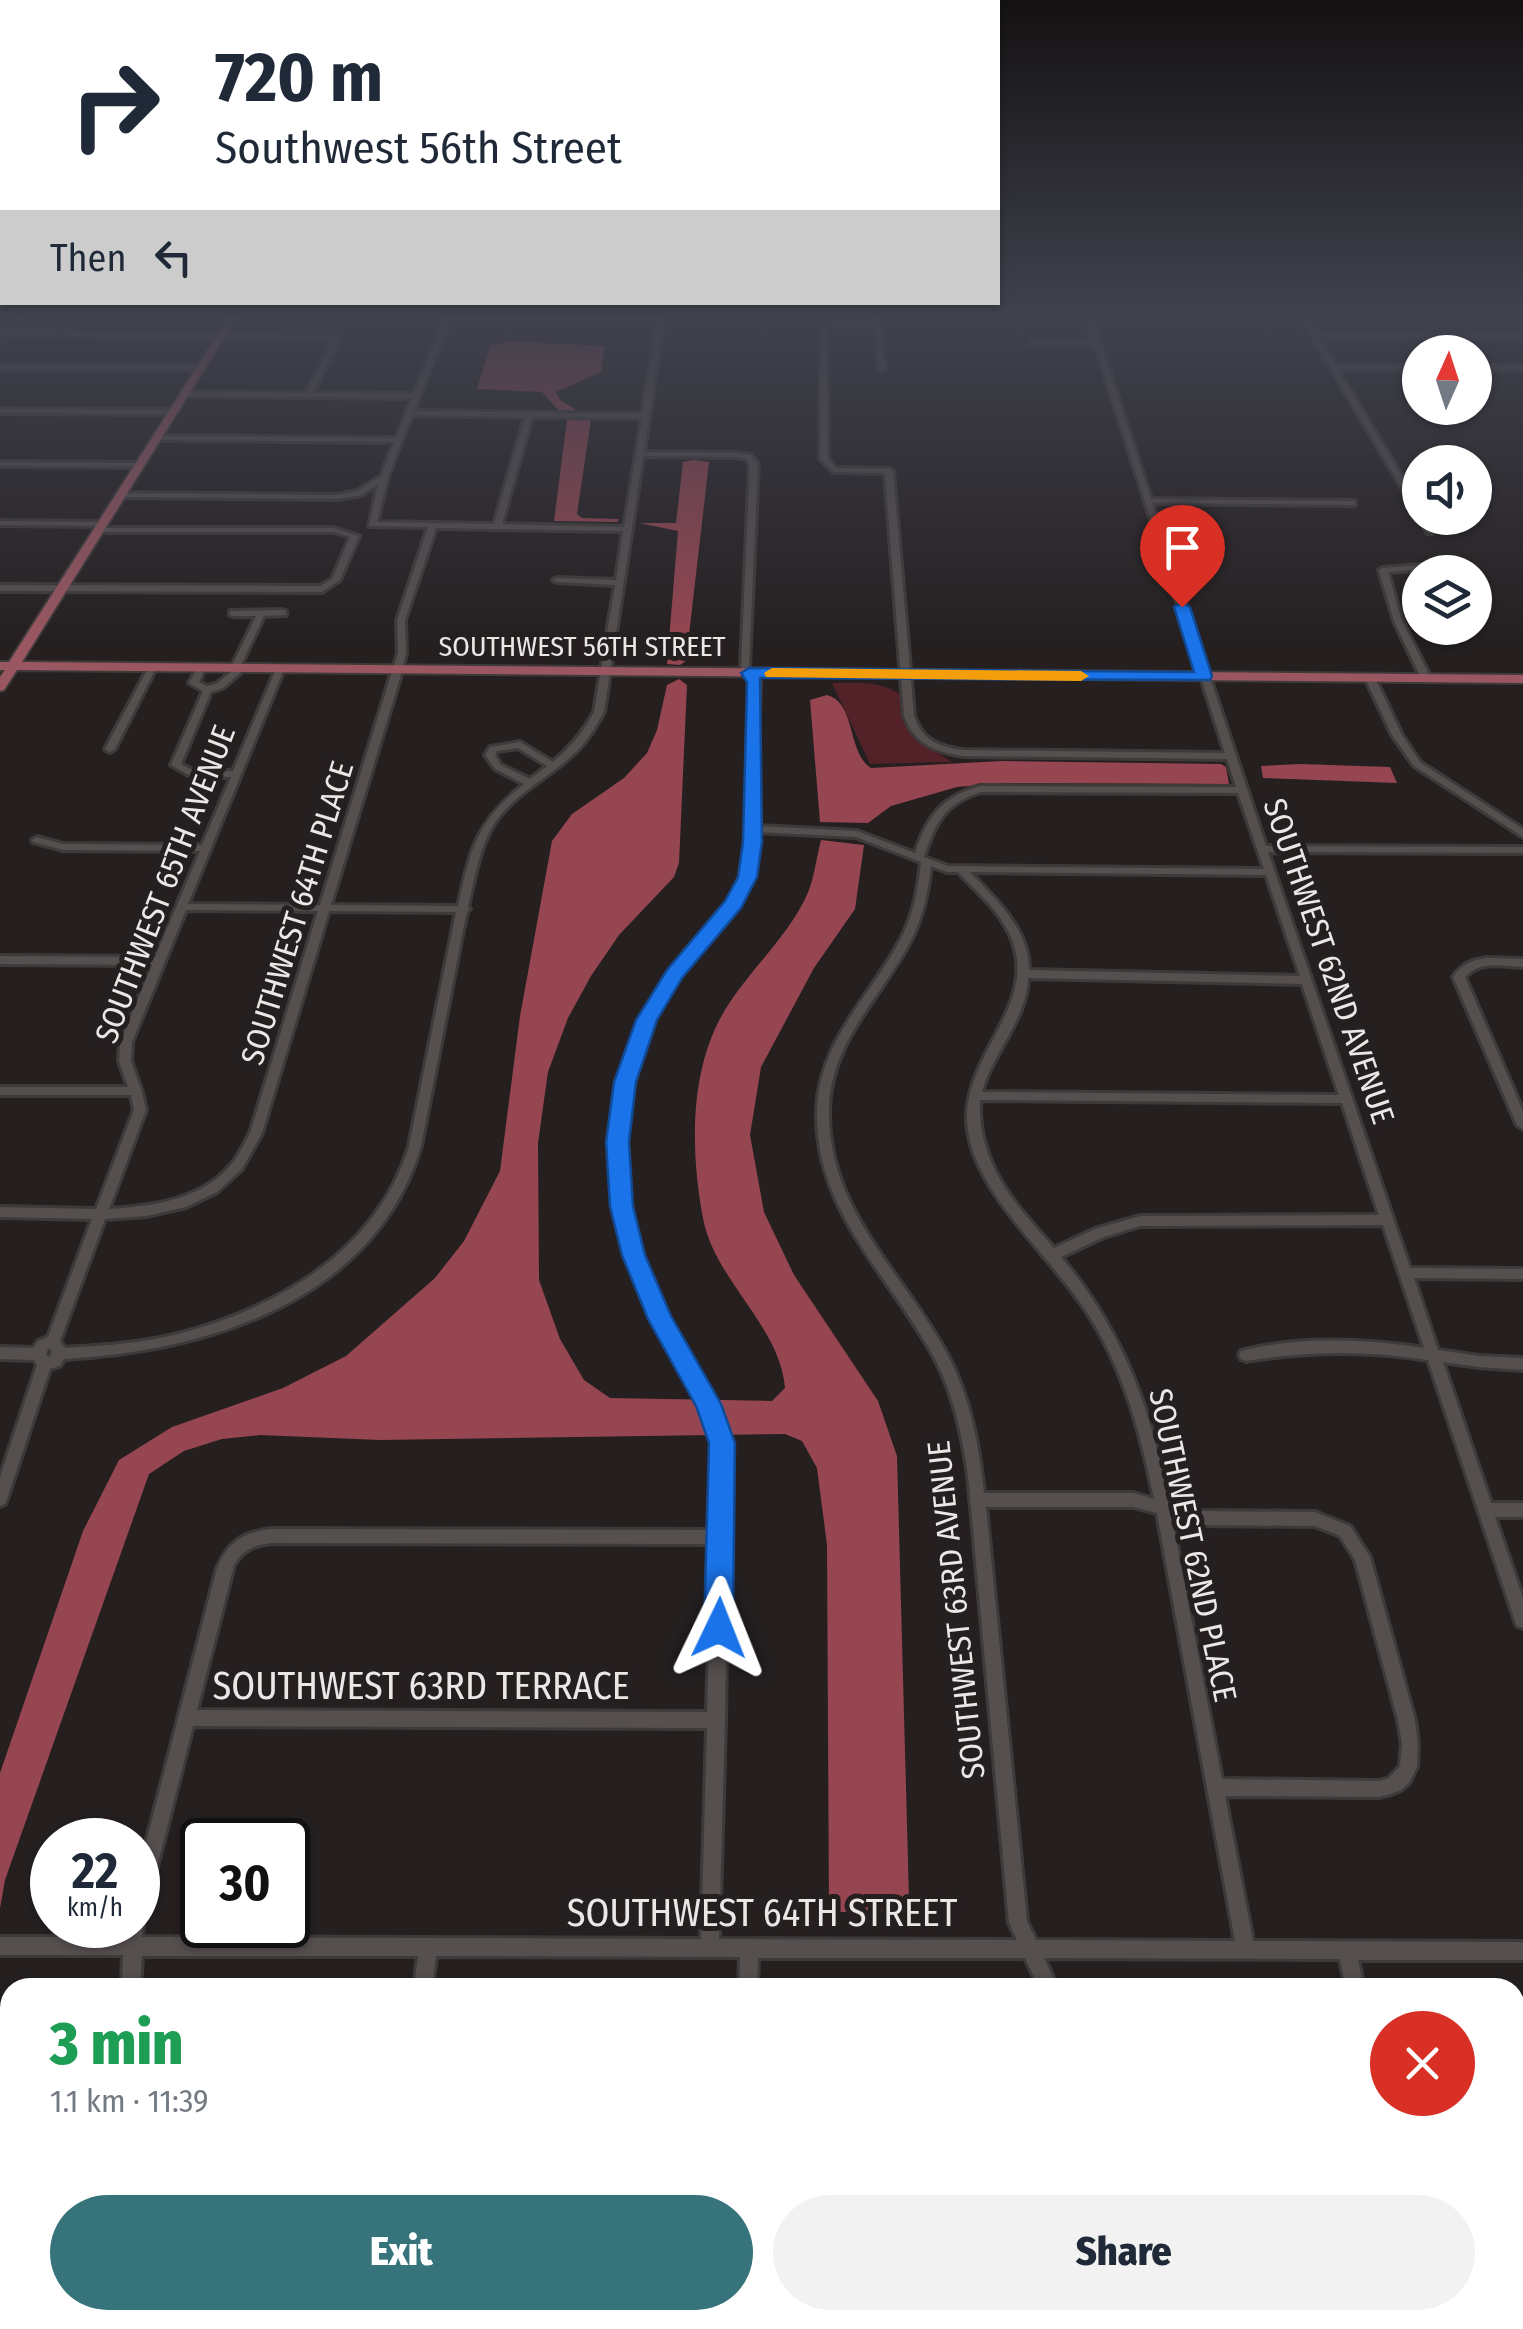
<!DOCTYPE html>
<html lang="en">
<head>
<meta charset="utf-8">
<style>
  :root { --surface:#fff; --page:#f2f2f3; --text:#1f2937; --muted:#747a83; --accent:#36737a }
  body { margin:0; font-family:"Fira Sans Condensed",sans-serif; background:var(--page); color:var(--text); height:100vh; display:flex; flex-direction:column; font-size:38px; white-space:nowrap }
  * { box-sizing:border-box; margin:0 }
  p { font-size:32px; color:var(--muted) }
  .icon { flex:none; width:55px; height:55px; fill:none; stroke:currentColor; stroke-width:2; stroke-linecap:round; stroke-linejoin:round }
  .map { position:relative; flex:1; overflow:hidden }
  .sheet { position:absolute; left:0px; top:1978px; width:1525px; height:352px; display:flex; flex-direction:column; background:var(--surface); border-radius:30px 30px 0 0; box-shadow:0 2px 8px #0004 }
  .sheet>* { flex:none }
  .hud { position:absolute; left:0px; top:0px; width:1000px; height:305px; box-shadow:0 2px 8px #0004; background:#fff; color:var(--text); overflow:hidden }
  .needle { width:65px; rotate:3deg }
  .fabs { position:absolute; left:1402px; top:335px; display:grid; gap:20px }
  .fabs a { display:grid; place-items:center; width:90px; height:90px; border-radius:50%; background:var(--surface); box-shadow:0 2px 8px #0004; font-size:50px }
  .speed { position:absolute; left:30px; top:1818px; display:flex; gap:20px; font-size:50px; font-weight:700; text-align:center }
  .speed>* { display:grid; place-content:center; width:130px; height:130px; border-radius:50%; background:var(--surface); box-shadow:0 2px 8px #0004; line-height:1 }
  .speed small { font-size:25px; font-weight:400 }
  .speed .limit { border:5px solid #111; border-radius:15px; background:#fff; color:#111 }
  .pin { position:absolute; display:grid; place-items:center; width:85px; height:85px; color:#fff; margin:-102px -42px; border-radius:50% 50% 50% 0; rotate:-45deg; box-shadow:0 0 10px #0007 }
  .pin .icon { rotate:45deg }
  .me { position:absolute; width:110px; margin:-55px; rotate:2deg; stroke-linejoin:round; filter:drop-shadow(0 0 8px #0008) }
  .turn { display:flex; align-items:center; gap:35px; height:210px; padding:0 50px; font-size:45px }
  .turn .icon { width:130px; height:130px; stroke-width:2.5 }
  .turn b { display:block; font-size:70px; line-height:85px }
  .then { display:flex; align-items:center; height:95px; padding:0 50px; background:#0003; gap:20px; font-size:38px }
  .round { display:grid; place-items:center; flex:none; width:105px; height:105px; border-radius:52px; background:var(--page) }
  .overview { display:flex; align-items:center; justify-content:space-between; height:170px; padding:0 50px }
  h1 { font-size:60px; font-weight:800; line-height:75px; color:#1e9e55 }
  .cta { display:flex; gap:20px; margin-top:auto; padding:20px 50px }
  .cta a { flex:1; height:115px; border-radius:60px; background:var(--accent); color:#fff; font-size:40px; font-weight:800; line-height:115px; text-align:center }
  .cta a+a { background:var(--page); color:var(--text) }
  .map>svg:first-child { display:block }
</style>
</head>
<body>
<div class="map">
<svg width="1523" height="2329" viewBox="0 0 1523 2329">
  <rect width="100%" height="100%" fill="#251f20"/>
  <path fill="#532128" d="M832 683C858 683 882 680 904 697 909 739 918 740 952 762L870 764Z"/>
  <g fill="#964651">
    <polygon points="507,341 605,346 601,372 556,392 560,400 591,419 577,514 582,518 619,519 617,522 554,521 567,420 542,392 477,389 490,346"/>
    <polygon points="694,460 709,462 686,661 680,665 667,664 678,531 639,523 676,523 683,462"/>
    <path d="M679 679 687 685 679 863 674 877 619 935 591 976 568 1018 548 1072 538 1143 539 1280 560 1339 584 1380 610 1398 772 1401 785 1388C780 1325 714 1280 703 1218 691 1155 689 1075 721 1017 744 975 784 942 805 899 814 882 816 859 821 840L864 845 855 909 814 968 761 1067 750 1135 764 1212 794 1275 878 1401 897 1456 909 1898 899 1912H829L827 1545 817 1468 802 1441 785 1434 380 1440 260 1435 222 1439 184 1451 149 1474 5 1880 0 1908V1773L83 1531 119 1460 172 1427 283 1388 346 1356 435 1278 464 1241 500 1171 520 1016 552 841 572 814 624 778 647 753 657 730 667 685Z"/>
    <path d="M827 695C856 702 847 753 871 768L1002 761 1221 764 1226 767 1229 784 1006 783 957 787 891 806 868 823 820 822 810 700Z"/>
    <polygon points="1300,764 1390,767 1397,783 1263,778 1261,766"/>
  </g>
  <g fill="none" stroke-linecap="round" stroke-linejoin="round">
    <g stroke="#3f3a3a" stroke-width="6">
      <g id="minor">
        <path d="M19 317H25L13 331 333 336 336 338 338 344 313 393 414 394 445 317H451L450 320 657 321 658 317H664L644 452 736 453 751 455 758 464 749 666 760 682 755 826 857 831 915 853C927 816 942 797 980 786L1236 787 1227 759 963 756C935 752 914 744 904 716L885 473 834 472 820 459 821 327 832 322H874V317H880L885 369 882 371 879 369 875 326H833L826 329 828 459 836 468 889 469 893 471 914 716C922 740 939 747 963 750L1225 753 1095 345H1033L1030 343 1031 342 1093 341 1086 317H1092L1151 499 1355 501V505H1352L1152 503 1266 846 1523 847V853L1268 852 1410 1268 1523 1269V1279L1414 1278 1438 1350 1479 1356 1523 1358V1370L1479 1367 1443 1362 1491 1503H1523V1517H1495L1523 1598V1628L1517 1626 1515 1621 1428 1360C1367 1350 1307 1351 1246 1361L1241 1359 1239 1355 1241 1351C1297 1336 1367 1339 1424 1348L1383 1225 1140 1226 1104 1237 1061 1257C1123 1331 1151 1410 1170 1504L1196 1511 1315 1512 1350 1526 1370 1557 1415 1720 1418 1744 1417 1767 1409 1783 1401 1790 1391 1794 1379 1797 1225 1796 1253 1941 1523 1942V1960H1358L1364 1988H1346L1340 1959 1044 1958 1058 1988H1039L1025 1958H758L757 1988H739L740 1957 436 1956 432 1988H414L418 1956H142L140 1988H122L123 1955H0V1937H124L125 1925H138V1917L140 1919 143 1925 142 1937 701 1939 707 1728 193 1726 147 1906 144 1912 138 1915V1874L217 1568C229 1541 242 1533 271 1529L712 1530C713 1505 718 1462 714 1440 707 1403 682 1370 664 1338 630 1279 610 1212 612 1143 613 1075 639 1008 682 955 700 932 726 913 738 885 749 863 745 834 746 811 747 768 749 725 750 682L741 666 750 464 746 459 736 457 643 456 604 712C596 726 589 739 577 751 553 775 520 790 499 817 480 841 475 877 468 907L470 909 467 912 464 925 421 1146C375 1301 208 1351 64 1359L60 1366 50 1369 7 1499 5 1504 0 1506V1477L37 1365 34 1360 0 1359V1347L33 1348 38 1341 48 1337 92 1219 0 1217V1207L96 1209 134 1110 131 1095H0V1087H128L119 1061 120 1042 152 965 0 964V956L155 957 200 851 63 850 33 842 32 840 37 837 63 844 202 845 231 777 190 776 171 765 203 691 189 683 198 666 205 668 199 682 207 686 216 684 233 670 231 668 256 616H233L230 615V611L283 610 286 611V615L264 616 241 665 244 666V670L223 688 211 692 181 764 192 770 233 771 276 669 283 667 284 669 188 904 320 905 390 678 398 653 397 620 428 527 369 526 378 484 362 495 337 499 120 497 116 495 120 493 337 495 357 491 381 476 394 442 156 440 152 438 156 436 396 438 412 398 184 396 181 394 184 392 306 393 332 344 330 340 10 335 0 344V338L3 335H0V331H6ZM448 324 657 325 642 414 414 411ZM412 415 525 417 494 524 377 522 388 477ZM532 417 642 418 624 527 502 524ZM436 528 623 531 616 580 557 578 553 580 557 582 615 585 594 712C583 732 571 747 553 762L520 742 490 747 485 755 495 769 524 784C476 822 471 848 458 906L331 905 400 678 406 653 405 620ZM518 748 547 766 530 779 501 765 495 755 497 751ZM981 792 1238 793 1264 869 948 866 924 857C935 823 945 803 981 792ZM755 832 856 837 921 862C918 890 913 918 899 942 869 998 819 1042 817 1110 814 1210 891 1277 935 1359 954 1395 962 1435 968 1475L1009 1923 1017 1940 719 1939 725 1720 729 1443C716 1398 690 1362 668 1321 615 1220 606 1093 667 993 674 980 683 968 693 956 714 931 748 905 754 870 756 858 755 844 755 832ZM931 866 947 872H958C974 889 992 904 1004 924 1052 1000 956 1054 968 1131 978 1197 1053 1258 1088 1314 1124 1370 1141 1434 1154 1499L1134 1493H984C979 1445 970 1397 947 1354 903 1272 827 1210 829 1110 830 1041 882 997 911 940 923 917 928 892 931 866ZM970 872 1266 875 1300 976 1029 970C1029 929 996 900 970 872ZM186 910 318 911 250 1133C245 1142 240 1153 234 1161 204 1200 154 1206 109 1209L146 1110 142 1092 131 1061 132 1042ZM329 911 456 912 409 1146C376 1255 269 1313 165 1337 132 1344 98 1346 65 1348L60 1341 105 1219 146 1216 186 1207 217 1192 242 1169 262 1133ZM1028 978 1302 984 1339 1095 982 1092C992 1053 1027 1019 1028 978ZM980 1100 1342 1103 1379 1215 1140 1216 1095 1229 1054 1248C1015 1204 977 1164 980 1100ZM48 1348 52 1351 50 1357 46 1355ZM986 1507H1134L1157 1513 1235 1941 1036 1940 1027 1922ZM1172 1518 1196 1525 1315 1526 1340 1536 1355 1560 1398 1720 1402 1744 1400 1766 1389 1778 1379 1781 1222 1779ZM271 1543 712 1544 707 1712 197 1710 234 1565C243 1550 254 1545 271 1543Z"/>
        <polygon points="1300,317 1306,317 1316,333 1523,334 1523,338 1318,337 1336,366 1420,366 1420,370 1338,370 1420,506 1420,514 1416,512"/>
        <polygon points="1514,317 1520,317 1523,320 1523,326"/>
        <polygon points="0,365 201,366 204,368 201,370 0,369"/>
        <rect x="1475" y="366" width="48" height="4"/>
        <polygon points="0,409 173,410 177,412 173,414 0,413"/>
        <polygon points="0,462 139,463 143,465 139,467 0,466"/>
        <polygon points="1420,517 1427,518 1434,531 1433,533 1427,533"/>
        <polygon points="0,521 102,522 106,524 102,526 0,525"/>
        <polygon points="95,528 334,528 359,536 340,580 322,592 0,591 0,585 320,586 332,579 350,537 334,532 98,532 94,530"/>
        <polygon points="1434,564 1438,566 1437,568 1388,572 1402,621 1431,678 1426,681 1421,678 1394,621 1379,570 1383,568"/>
        <polygon points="152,665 156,668 115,749 110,752 107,751 105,749 148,668"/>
        <polygon points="1370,675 1375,678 1402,735 1420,762 1523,829 1523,837 1414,766 1392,735 1365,678"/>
        <path d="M1487 958 1523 959V967C1502 966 1480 960 1465 977L1523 1111V1129L1517 1125 1453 977C1462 964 1471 960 1487 958Z"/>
        <polygon points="40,2320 60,2320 58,2329 38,2329"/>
        <polygon points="370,2320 390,2320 389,2329 369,2329"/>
        <polygon points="736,2320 756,2320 755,2329 735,2329"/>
        <rect x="1074" y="2320" width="20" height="9"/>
        <polygon points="1419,2320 1439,2320 1441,2329 1421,2329"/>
      </g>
    </g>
    <g stroke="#3f3a3a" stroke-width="4">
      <polygon id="major" points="229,317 237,317 22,662 1523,675 1523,683 17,670 4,690 0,691 0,677 5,670 0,670 0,662 9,662"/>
    </g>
    <use href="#minor" fill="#564f4f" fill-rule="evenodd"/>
    <use href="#major" fill="#9b5761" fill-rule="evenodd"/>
  </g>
  <linearGradient id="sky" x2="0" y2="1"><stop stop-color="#141112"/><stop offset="0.49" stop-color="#40424e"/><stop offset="1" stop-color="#40424e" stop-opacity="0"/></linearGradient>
  <rect width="1523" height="643" fill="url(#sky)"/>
  <polygon fill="#1a73e8" stroke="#114b97" stroke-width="2.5" points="1182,603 1190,607 1212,676 1210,680 760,678 762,842 757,877 741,908 682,978 657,1020 636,1082 629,1142 633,1206 645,1255 671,1316 721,1404 735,1443 733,1628 729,1638 719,1642 709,1638 704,1628 709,1443 696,1406 648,1319 622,1255 610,1206 606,1142 614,1082 636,1020 667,970 725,901 738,877 743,842 747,682 741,673 749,668 1194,672 1174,607"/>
  <polygon fill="#f59e0b" points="772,668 1081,671 1089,676 1081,681 766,677 764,673"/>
  <g text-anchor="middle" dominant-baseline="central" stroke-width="10" stroke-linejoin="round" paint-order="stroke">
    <g font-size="28" fill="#ece7e7" stroke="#251f20">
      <text x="582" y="646">SOUTHWEST 56TH STREET</text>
    </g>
    <g font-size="32" fill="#ece7e7" stroke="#251f20">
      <text transform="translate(165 884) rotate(-69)">SOUTHWEST 65TH AVENUE</text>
      <text transform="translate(297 913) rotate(-73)">SOUTHWEST 64TH PLACE</text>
      <text transform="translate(1329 961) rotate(71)">SOUTHWEST 62ND AVENUE</text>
      <text transform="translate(1193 1545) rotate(78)">SOUTHWEST 62ND PLACE</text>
      <text transform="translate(956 1610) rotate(-96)">SOUTHWEST 63RD AVENUE</text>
    </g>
    <g font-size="38" fill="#ece7e7" stroke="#251f20">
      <text x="421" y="1686">SOUTHWEST 63RD TERRACE</text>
      <text x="762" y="1913">SOUTHWEST 64TH STREET</text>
    </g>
  </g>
</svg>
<div class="fabs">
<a><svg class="needle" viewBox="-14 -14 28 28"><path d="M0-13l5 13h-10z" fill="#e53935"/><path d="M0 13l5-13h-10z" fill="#747a83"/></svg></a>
<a><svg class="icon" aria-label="sound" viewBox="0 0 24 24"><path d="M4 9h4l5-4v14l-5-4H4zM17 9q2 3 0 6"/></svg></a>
<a><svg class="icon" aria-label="layers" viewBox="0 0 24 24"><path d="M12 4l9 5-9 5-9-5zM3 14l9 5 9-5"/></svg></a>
</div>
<div class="speed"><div>22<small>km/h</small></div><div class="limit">30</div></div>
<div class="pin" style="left:1182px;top:607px;background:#d93025"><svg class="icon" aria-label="arrive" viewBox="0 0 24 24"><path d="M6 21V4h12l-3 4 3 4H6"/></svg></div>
<svg class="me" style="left:719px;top:1628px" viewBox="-20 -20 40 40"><path d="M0-17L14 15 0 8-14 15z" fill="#1a73e8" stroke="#fff" stroke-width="4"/></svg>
<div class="hud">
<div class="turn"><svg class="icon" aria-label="right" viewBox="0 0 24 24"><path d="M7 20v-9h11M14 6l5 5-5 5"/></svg><div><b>720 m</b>Southwest 56th Street</div></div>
<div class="then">Then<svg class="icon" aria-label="left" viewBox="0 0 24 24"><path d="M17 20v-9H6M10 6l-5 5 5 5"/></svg></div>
</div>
<section class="sheet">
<div class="overview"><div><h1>3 min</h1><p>1.1 km · 11:39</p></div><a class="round" style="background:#d93025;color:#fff"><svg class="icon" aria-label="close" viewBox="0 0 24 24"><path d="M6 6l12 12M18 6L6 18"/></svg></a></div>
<div class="cta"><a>Exit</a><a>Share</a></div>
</section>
</div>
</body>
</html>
